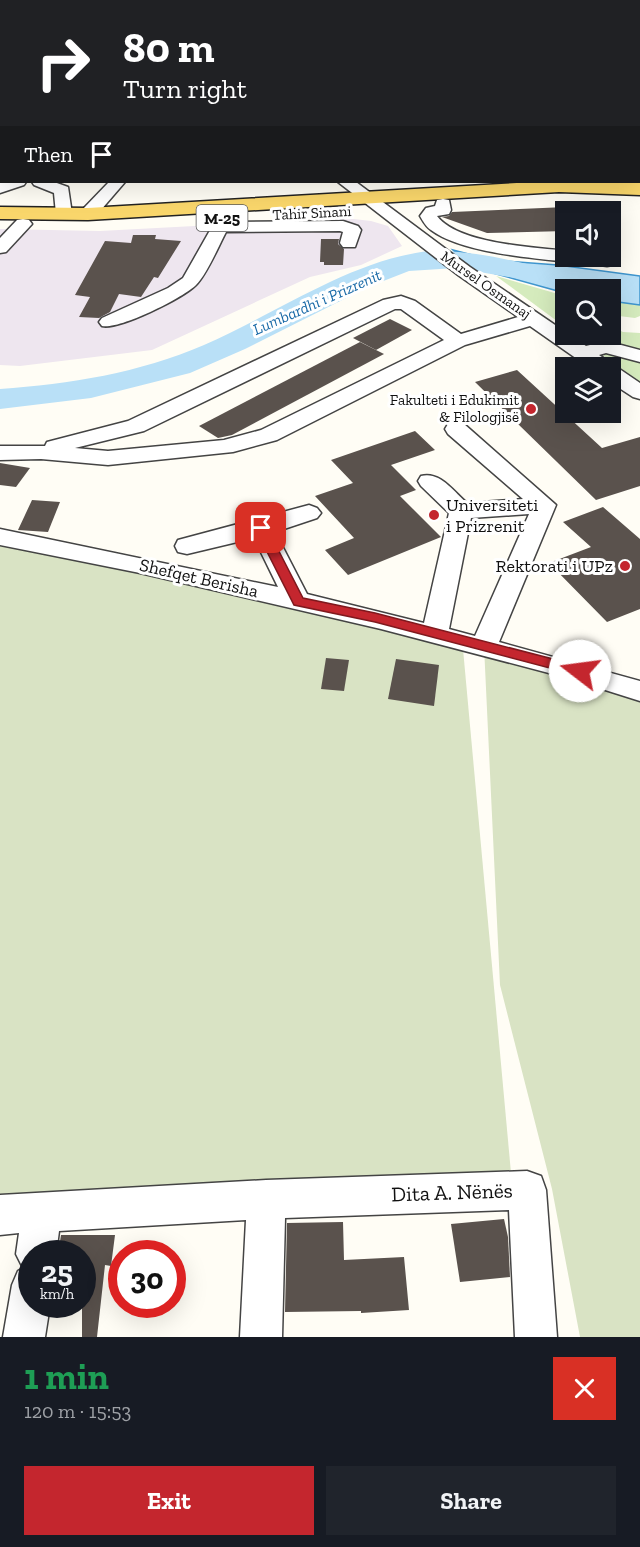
<!DOCTYPE html>
<html lang="en">
<head>
<meta charset="utf-8">
<style>
  :root { --surface:#171b24; --page:#20242c; --text:#f1f3f6; --muted:#9ea1a6; --accent:#c4262e }
  body { margin:0; font-family:"Zilla Slab",serif; background:var(--page); color:var(--text); height:100vh; display:flex; flex-direction:column; font-size:22px; white-space:nowrap }
  * { box-sizing:border-box; margin:0 }
  p { font-size:20px; color:var(--muted) }
  .icon { flex:none; width:33px; height:33px; fill:none; stroke:currentColor; stroke-width:2; stroke-linecap:round; stroke-linejoin:round }
  .map { position:relative; height:1337px; overflow:hidden }
  .drawer { display:flex; flex-direction:column; background:var(--surface); flex:1 }
  .drawer>* { flex:none }
  .guide { position:absolute; left:0px; top:0px; width:640px; height:183px; box-shadow:0 6px 24px #0002; background:#202124; color:#fff; overflow:hidden }
  .fabs { position:absolute; left:555px; top:201px; display:grid; gap:12px }
  .fabs a { display:grid; place-items:center; width:66px; height:66px; border-radius:0px; background:var(--surface); box-shadow:0 6px 24px #0002; font-size:30px }
  .speed { position:absolute; left:18px; top:1240px; display:flex; gap:12px; font-size:30px; font-weight:700; text-align:center }
  .speed>* { display:grid; place-content:center; width:78px; height:78px; border-radius:50%; background:var(--surface); box-shadow:0 6px 24px #0002; line-height:1 }
  .speed small { font-size:15px; font-weight:400 }
  .speed .limit { border:9px solid #d22; background:#fff; color:#111 }
  .pin { position:absolute; display:grid; place-items:center; width:51px; height:51px; color:#fff; margin:-26px; border-radius:12px; box-shadow:0 3px 9px #0006 }
  .me { position:absolute; width:66px; margin:-33px; rotate:285deg; stroke-linejoin:round; filter:drop-shadow(0 0 4px #0008) }
  .turn { display:flex; align-items:center; gap:21px; height:126px; padding:0 24px; font-size:27px }
  .turn .icon { width:78px; height:78px; stroke-width:2.5 }
  .turn b { display:block; font-size:42px; line-height:51px }
  .then { display:flex; align-items:center; height:57px; padding:0 24px; background:#0003; gap:12px; font-size:22px }
  .round { display:grid; place-items:center; flex:none; width:63px; height:63px; border-radius:0px; background:var(--page) }
  .overview { display:flex; align-items:center; justify-content:space-between; height:102px; padding:0 24px }
  h1 { font-size:36px; font-weight:800; line-height:45px; color:#1e9e55 }
  .button { display:flex; gap:12px; margin-top:auto; padding:12px 24px }
  .button a { flex:1; height:69px; border-radius:0px; background:var(--accent); color:#fff; font-size:24px; font-weight:800; line-height:69px; text-align:center }
  .button a+a { background:var(--page); color:var(--text) }
  .map>svg:first-child { display:block }
</style>
</head>
<body>
<div class="map">
<svg width="640" height="1337" viewBox="0 0 640 1337">
  <rect width="100%" height="100%" fill="#fffdf5"/>
  <polygon fill="#eee6ef" points="345,218 371,221 388,226 402,246 361,265 310,277 152,350 20,366 0,365 0,229 100,231"/>
  <g fill="#d5ebbd">
    <polygon points="496,276 565,296 565,327"/>
    <polygon points="610,301 640,305 640,316 635,318 611,315"/>
    <polygon points="611,326 623,332 640,333 640,382 575,335 610,334"/>
  </g>
  <g fill="#d9e3c4">
    <polygon points="0,545 204,587 463,649 511,1173 0,1200"/>
    <polygon points="484,646 640,702 640,1337 580,1337 552,1189 500,985"/>
  </g>
  <polygon fill="#b9e0f7" stroke="#3f96cf" stroke-width="1.5" points="453,250 492,260 558,265 640,276 640,305 611,301 610,290 566,290 565,293 471,267"/>
  <g fill="none" stroke-linecap="round" stroke-linejoin="round">
    <path fill="#b9e0f7" fill-rule="evenodd" d="M430 251C465 250 497 257 531 265L535 271 531 277 521 279 456 268 409 271 368 287 245 349 190 373 91 398 0 409V389C70 384 139 373 204 345 276 314 352 259 430 251Z"/>
  </g>
  <g fill="#5a524d">
    <polygon points="566,207 566,231 487,233 442,217 449,216 452,212"/>
    <polygon points="133,235 156,235 155,239 181,241 158,278 154,277 141,297 119,294 110,312 99,318 79,317 90,297 75,295 105,241 131,243"/>
    <polygon points="321,239 339,239 338,244 344,249 343,265 324,265 324,262 320,262"/>
    <polygon points="390,319 412,330 376,350 353,338"/>
    <polygon points="360,342 384,354 232,435 218,438 199,426"/>
    <polygon points="517,370 602,448 640,437 640,486 596,500 475,382"/>
    <polygon points="415,431 435,450 391,465 416,490 400,496 441,537 348,575 325,550 354,538 315,496 353,483 331,460"/>
    <polygon points="0,463 30,468 16,487 0,485"/>
    <polygon points="32,500 60,502 48,532 18,530"/>
    <polygon points="603,507 640,539 640,609 607,622 549,563 591,547 563,522"/>
    <polygon points="326,658 349,660 344,691 321,689"/>
    <polygon points="396,659 439,665 434,706 388,699"/>
    <polygon points="504,1219 508,1237 510,1277 460,1282 451,1224"/>
    <polygon points="343,1222 344,1260 404,1257 409,1310 361,1313 361,1311 285,1312 287,1223"/>
    <polygon points="61,1235 115,1235 111,1266 105,1265 97,1337 82,1337 82,1254 58,1254"/>
  </g>
  <g fill="none" stroke-linecap="round" stroke-linejoin="round">
    <g stroke="#444" stroke-width="3">
      <g id="minor">
        <polygon points="411,0 426,0 410,2"/>
        <polygon points="482,0 501,0 502,2 483,2"/>
        <rect x="639" y="64" width="1" height="8"/>
        <polygon points="0,74 2,74 0,83"/>
        <rect x="0" y="122" width="2" height="9"/>
        <polygon points="3,182 26,182 24,185 0,193 0,183"/>
        <polygon points="32,182 54,182 68,187 72,214 70,218 58,218 56,214 54,193 34,185"/>
        <polygon points="109,182 125,182 94,218 82,218 80,214 82,210"/>
        <path d="M338 182H356L470 267 586 346 606 341 640 350V362L606 353 599 355 640 383V399L633 397 610 382V368H590L530 326 465 345 277 440 233 452 108 465 41 459 0 460V446H45L47 442 128 421 383 300 401 296 415 301 461 334 518 317 458 275ZM395 309H401L444 340 261 430 224 440 108 451 75 448 144 431Z"/>
        <path d="M443 199 449 200 451 210 449 214 437 216C458 244 533 247 566 251V256H610L616 261 613 265 607 266C561 260 467 257 431 230 426 227 423 221 420 216L426 208 435 206 437 200Z"/>
        <path d="M225 213 231 214 233 218 231 222 343 221 358 226 361 230 355 247H343L340 243 343 232 340 231 226 232C218 247 207 274 196 285 183 298 119 330 102 326L99 322 102 318 168 288 183 278 217 218 219 214Z"/>
        <polygon points="23,219 29,220 32,224 6,252 0,253 0,238 17,220"/>
        <path d="M456 422 464 424 556 505 499 642 640 681V701L564 677 381 629 140 573 0 545V529L278 587 254 538 187 554 178 552 175 546 178 540 309 505 317 508 321 513 317 518 275 532 307 594 424 623 449 513 421 486 418 481 421 476C440 471 453 491 467 503L523 499 448 434 445 429 448 424ZM529 514 475 636 449 629 471 518Z"/>
        <polygon points="527,1171 541,1176 546,1190 557,1337 515,1337 509,1210 285,1218 282,1337 240,1337 246,1220 59,1231 56,1254 32,1254 32,1305 50,1305 45,1337 3,1337 12,1285 18,1271 23,1268 16,1254 19,1233 0,1235 0,1195 266,1180"/>
      </g>
    </g>
    <g stroke="#222" stroke-width="3">
      <polygon id="major" points="534,182 640,183 640,195 559,192 88,220 0,219 0,207 88,208"/>
    </g>
    <use href="#minor" fill="#fff" fill-rule="evenodd"/>
    <use href="#major" fill="#f9d66b" fill-rule="evenodd"/>
  </g>
  <polygon fill="#c4262e" stroke="#7f191e" stroke-width="1.5" points="261,524 267,528 303,598 375,613 580,666 587,671 580,676 375,622 294,605 255,528"/>
  <g fill="#c4262e" stroke="#fff" stroke-width="2">
    <circle cx="531" cy="409" r="6"/>
    <circle cx="434" cy="515" r="6"/>
    <circle cx="625" cy="566" r="6"/>
  </g>
  <g text-anchor="middle" dominant-baseline="central" stroke-width="6" stroke-linejoin="round" paint-order="stroke">
    <g font-size="15" fill="#111" stroke="#fff">
      <text transform="translate(312 213) rotate(-3)">Tahir Sinani</text>
      <text transform="translate(486 285) rotate(35)">Mursel Osmanaj</text>
    </g>
    <g font-size="15" fill="#111" stroke="#fff" text-anchor="end">
      <text x="519" y="400">Fakulteti i Edukimit<tspan x="519" dy="17">&amp; Filologjisë</tspan></text>
    </g>
    <rect fill="#fff" stroke="#585858" stroke-width="1.5" x="196.5" y="205" width="51" height="26" rx="4.5"/>
    <g font-size="16" font-weight="bold" fill="#111">
      <text x="222" y="218">M-25</text>
    </g>
    <g font-size="16" font-style="italic" fill="#1768a6" stroke="#fff">
      <text transform="translate(317 302) rotate(-24)">Lumbardhi i Prizrenit</text>
    </g>
    <g font-size="18" fill="#111" stroke="#fff" text-anchor="start">
      <text x="446" y="505">Universiteti<tspan x="446" dy="21">i Prizrenit</tspan></text>
      <text x="613" y="566" text-anchor="end">Rektorati i UPz</text>
    </g>
    <g font-size="18" fill="#111" stroke="#fff">
      <text transform="translate(199 578) rotate(13)">Shefqet Berisha</text>
    </g>
    <g font-size="21" fill="#111" stroke="#fff">
      <text transform="translate(452 1192) rotate(-2)">Dita A. Nënës</text>
    </g>
  </g>
</svg>
<div class="fabs">
<a><svg class="icon" aria-label="sound" viewBox="0 0 24 24"><path d="M4 9h4l5-4v14l-5-4H4zM17 9q2 3 0 6"/></svg></a>
<a><svg class="icon" aria-label="search" viewBox="0 0 24 24"><circle cx="10" cy="10" r="6"/><path d="M15 15l6 6"/></svg></a>
<a><svg class="icon" aria-label="layers" viewBox="0 0 24 24"><path d="M12 4l9 5-9 5-9-5zM3 14l9 5 9-5"/></svg></a>
</div>
<div class="speed"><div>25<small>km/h</small></div><div class="limit">30</div></div>
<div class="pin" style="left:261px;top:528px;background:#d93025"><svg class="icon" aria-label="arrive" viewBox="0 0 24 24"><path d="M6 21V4h12l-3 4 3 4H6"/></svg></div>
<svg class="me" style="left:580px;top:671px" viewBox="-20 -20 40 40"><circle r="19" fill="#fff"/><path d="M0-13L10 11 0 6-10 11z" fill="#c4262e"/></svg>
<div class="guide">
<div class="turn"><svg class="icon" aria-label="right" viewBox="0 0 24 24"><path d="M7 20v-9h11M14 6l5 5-5 5"/></svg><div><b>80 m</b>Turn right</div></div>
<div class="then">Then<svg class="icon" aria-label="arrive" viewBox="0 0 24 24"><path d="M6 21V4h12l-3 4 3 4H6"/></svg></div>
</div>
</div>
<section class="drawer">
<div class="overview"><div><h1>1 min</h1><p>120 m · 15:53</p></div><a class="round" style="background:#d93025;color:#fff"><svg class="icon" aria-label="close" viewBox="0 0 24 24"><path d="M6 6l12 12M18 6L6 18"/></svg></a></div>
<div class="button"><a>Exit</a><a>Share</a></div>
</section>
</body>
</html>
